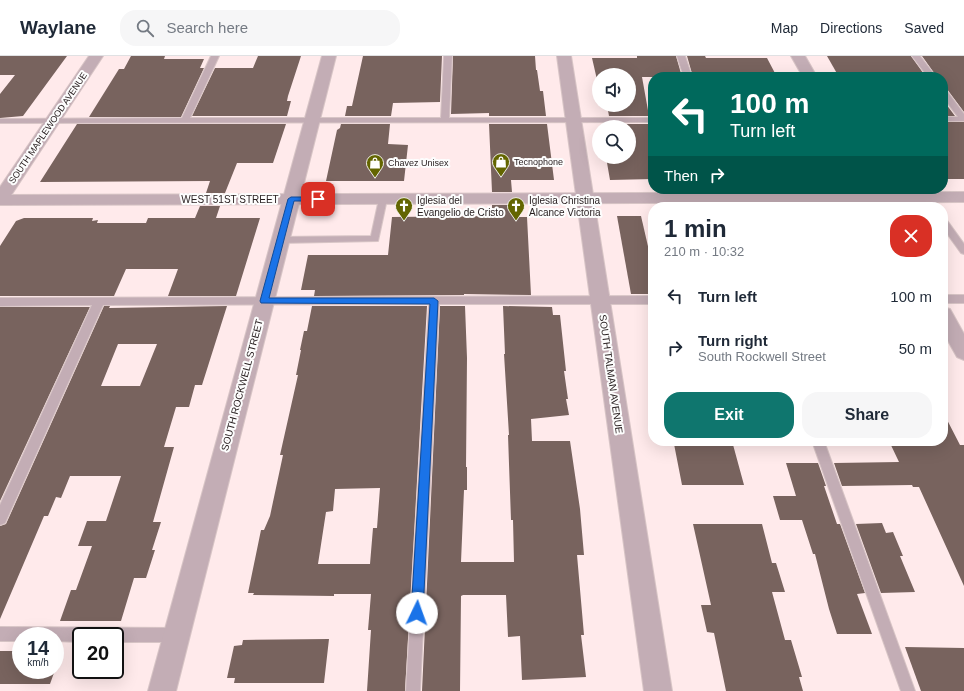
<!DOCTYPE html>
<html lang="en">
<head>
<meta charset="utf-8">
<style>
  :root { --surface:#fff; --page:#f6f6f7; --text:#1f2937; --muted:#747a83; --line:#e0e1e3; --accent:#0f766e }
  body { margin:0; font-family:Arial,sans-serif; background:var(--page); color:var(--text); height:100vh; display:flex; flex-direction:column; font-size:15px; white-space:nowrap }
  * { box-sizing:border-box; margin:0 }
  p { font-size:13px; color:var(--muted) }
  .icon { flex:none; width:22px; height:22px; fill:none; stroke:currentColor; stroke-width:2; stroke-linecap:round; stroke-linejoin:round }
  .map { position:relative; flex:1; overflow:hidden }
  .details { position:absolute; left:648px; top:146px; width:300px; height:244px; display:flex; flex-direction:column; background:var(--surface); border-radius:16px; box-shadow:0 4px 16px #0002 }
  .details>* { flex:none }
  .guide { position:absolute; left:648px; top:16px; width:300px; height:122px; border-radius:16px; box-shadow:0 4px 16px #0002; background:#00695c; color:#fff; overflow:hidden }
  .fabs { position:absolute; left:592px; top:12px; display:grid; gap:8px }
  .fabs a { display:grid; place-items:center; width:44px; height:44px; border-radius:50%; background:var(--surface); box-shadow:0 4px 16px #0002; font-size:20px }
  .speed { position:absolute; left:12px; top:571px; display:flex; gap:8px; font-size:20px; font-weight:700; text-align:center }
  .speed>* { display:grid; place-content:center; width:52px; height:52px; border-radius:50%; background:var(--surface); box-shadow:0 4px 16px #0002; line-height:1 }
  .speed small { font-size:10px; font-weight:400 }
  .speed .limit { border:2px solid #111; border-radius:6px; background:#fff; color:#111 }
  .pin { position:absolute; display:grid; place-items:center; width:34px; height:34px; color:#fff; margin:-17px; border-radius:8px; box-shadow:0 2px 6px #0006 }
  .me { position:absolute; width:44px; margin:-22px; rotate:3deg; stroke-linejoin:round; filter:drop-shadow(0 0 3px #0008) }
  .turn { display:flex; align-items:center; gap:14px; height:84px; padding:0 16px; font-size:18px }
  .turn .icon { width:52px; height:52px; stroke-width:2.5 }
  .turn b { display:block; font-size:28px; line-height:34px }
  .then { display:flex; align-items:center; height:38px; padding:0 16px; background:#0003; gap:8px; font-size:15px }
  .round { display:grid; place-items:center; flex:none; width:42px; height:42px; border-radius:16px; background:var(--page) }
  .headline { display:flex; align-items:center; justify-content:space-between; height:68px; padding:0 16px }
  h1 { font-size:24px; font-weight:800; line-height:30px }
  .button { display:flex; gap:8px; margin-top:auto; padding:8px 16px }
  .button a { flex:1; height:46px; border-radius:16px; background:var(--accent); color:#fff; font-size:16px; font-weight:800; line-height:46px; text-align:center }
  .button a+a { background:var(--page); color:var(--text) }
  ul { padding:0; list-style:none }
  li { display:flex; align-items:center; gap:12px; height:52px; padding:0 16px }
  li div { flex:1 }
  li b { display:block; font-size:15px }
  li em { font-style:normal }
  header { display:flex; align-items:center; gap:24px; box-sizing:border-box; height:56px; padding:0 20px; background:var(--surface); border-bottom:1px solid var(--line) }
  header strong { font-size:19px }
  nav { display:flex; gap:22px; margin-inline-start:auto; font-size:14px }
  .search { width:280px; height:36px; background:var(--page); display:flex; align-items:center; gap:10px; box-sizing:border-box; padding:0 14px; border-radius:16px; color:var(--muted); font-size:15px }
  .map>svg:first-child { display:block }
</style>
</head>
<body>
<header>
<strong>Waylane</strong>
<div class="search"><svg class="icon" aria-label="search" viewBox="0 0 24 24"><circle cx="10" cy="10" r="6"/><path d="M15 15l6 6"/></svg>Search here</div>
<nav><a>Map</a><a>Directions</a><a>Saved</a></nav>
</header>
<div class="map">
<svg width="964" height="635" viewBox="0 0 964 635">
  <rect width="100%" height="100%" fill="#ffeaeb"/>
  <g fill="#78635e" fill-rule="evenodd">
    <polygon points="0,0 67,0 23,60 0,62 0,38 15,19 0,19"/>
    <polygon points="131,0 165,0 164,3 204,3 200,12 204,12 181,61 89,61 119,13 124,13"/>
    <polygon points="258,0 301,0 288,40 287,45 291,45 287,60 192,60 215,12 253,12"/>
    <polygon points="363,0 442,0 440,46 393,47 391,60 345,60 347,50 352,50"/>
    <polygon points="453,0 535,0 536,14 537,14 540,35 543,35 546,60 489,60 489,57 451,58"/>
    <polygon points="637,0 676,0 682,21 642,21 649,60 609,60 607,49 629,49 629,19 599,19 598,28 592,2 637,2"/>
    <polygon points="687,0 705,0 706,2 767,2 777,21 693,21"/>
    <polygon points="827,0 911,0 926,21 839,21"/>
    <polygon points="922,0 964,0 964,56 947,33 943,32 943,21 937,21"/>
    <polygon points="943,44 955,60 943,60"/>
    <rect x="943" y="66" width="21" height="57"/>
    <polygon points="77,68 286,68 273,107 237,107 225,137 206,137 210,125 40,126"/>
    <polygon points="341,68 390,68 388,88 408,89 404,125 326,125 337,74 340,72"/>
    <polygon points="489,68 547,68 554,124 511,124 512,136 492,136"/>
    <polygon points="603,68 651,68 653,76 653,123 610,124 606,101 629,101 629,71 603,71"/>
    <polygon points="492,149 513,149 513,161 527,161 531,239 464,238 464,239 314,240 315,234 301,234 308,199 388,199 392,161 492,160"/>
    <polygon points="200,150 220,150 216,162 260,162 236,240 168,240 178,213 126,213 114,240 0,240 0,190 16,165 24,162 93,162 92,165 98,164 97,167 146,167 148,162 195,162"/>
    <polygon points="617,160 641,160 653,212 653,238 631,238"/>
    <path d="M104 250H110L109 252 227 250 202 329H195L189 351H176L164 391H174L153 466H161L152 494H155L146 522H134L121 565H60L71 534H76L92 490H78L87 465H106L121 420H70L61 442 56 441 48 460H44L0 563V470L6 468ZM118 288H157L140 330H101Z"/>
    <path d="M312 250H427L405 635H367L371 574H368L371 538H334V540L253 539 254 537H248L261 474H264L270 460 283 399H280L298 319H296L301 294H300L304 275H307ZM380 432 377 472H373L370 508H318L326 456 333 455 335 433Z"/>
    <polygon points="440,250 465,250 467,302 466,411 467,411 467,434 464,434 461,506 514,506 513,464 511,464 509,408 508,379 509,379 504,298 505,298 503,250 552,251 553,259 560,259 566,315 564,315 568,343 566,343 569,359 531,363 532,385 570,385 580,453 584,499 577,499 584,579 581,579 586,621 522,624 520,580 508,581 506,539 463,539 461,540 460,635 422,635"/>
    <polygon points="0,251 90,251 0,445"/>
    <polygon points="943,356 960,389 964,389 964,530 919,431 913,431 912,429 842,430 834,407 899,406 889,385 943,385"/>
    <polygon points="678,385 732,385 744,429 682,429 674,388 679,388"/>
    <polygon points="786,407 818,407 826,430 824,430 837,468 840,468 865,537 857,538 872,578 837,578 829,553 815,498 813,498 802,464 780,464 773,440 796,440"/>
    <polygon points="882,467 886,477 893,476 903,500 900,500 915,536 881,537 856,468"/>
    <polygon points="693,468 762,468 772,507 776,507 785,536 772,536 785,584 791,584 802,621 799,621 803,635 726,635 714,577 707,576 701,549 711,549"/>
    <polygon points="329,583 324,627 234,627 235,622 227,622 234,590 242,589 243,584"/>
    <polygon points="905,591 964,592 964,635 921,635"/>
    <polygon points="55,594 62,594 55,614"/>
    <polygon points="0,595 21,595 21,614 55,614 50,628 0,628"/>
  </g>
  <g fill="none" stroke-linecap="round" stroke-linejoin="round">
    <g stroke="#d8c5c6" stroke-width="2">
      <g id="service">
        <polygon points="211,0 219,0 190,62 441,62 444,0 452,0 449,62 653,62 653,66 0,67 0,63 182,62"/>
        <polygon points="677,0 685,0 692,21 684,21"/>
        <polygon points="912,0 920,0 936,21 928,21"/>
        <polygon points="943,34 946,34 964,58 964,65 943,65 943,61 958,61 943,41"/>
        <polygon points="926,138 929,139 937,151 928,151 922,141"/>
        <polygon points="383,140 387,143 378,185 280,187 275,184 280,181 371,180 379,143"/>
        <polygon points="943,162 946,163 964,188 964,198 961,197 943,172"/>
        <rect x="943" y="239" width="21" height="8"/>
        <polygon points="653,240 653,248 439,248 420,635 406,635 429,248 103,249 5,467 0,469 0,449 92,249 0,250 0,242"/>
        <polygon points="812,385 824,385 915,635 901,635"/>
        <polygon points="0,571 176,572 181,574 183,579 181,584 176,586 115,586 115,580 81,580 81,586 55,585 55,580 21,580 21,585 0,585"/>
      </g>
    </g>
    <g stroke="#d8c5c6" stroke-width="2">
      <g id="minor">
        <polygon points="89,0 103,0 6,147 0,148 0,131"/>
        <polygon points="322,0 336,0 176,635 148,635"/>
        <polygon points="557,0 571,0 672,635 644,635"/>
        <polygon points="791,0 805,0 817,21 803,21"/>
        <polygon points="865,133 881,133 892,151 874,151"/>
        <polygon points="943,251 950,253 964,278 964,304 957,301 943,276"/>
      </g>
    </g>
    <g stroke="#d8c5c6" stroke-width="2">
      <polygon id="tertiary" points="964,136 964,146 0,149 0,139"/>
    </g>
    <use href="#service" fill="#c3adb5" fill-rule="evenodd"/>
    <use href="#minor" fill="#c3adb5" fill-rule="evenodd"/>
    <use href="#tertiary" fill="#c3adb5" fill-rule="evenodd"/>
  </g>
  <polygon fill="#1a73e8" stroke="#114b97" points="318,141 321,141 321,145 294,145 269,242 434,242 438,245 423,557 421,561 417,563 413,561 411,557 430,248 261,247 260,245 288,143 291,141"/>
  <defs>
    <g id="shop-pin" transform="scale(0.9)"><path d="M0 17L-7.5 6A9.5 9.5 0 1 1 7.5 6Z" fill="#636500" stroke="#fdfdfd"/><path d="M-5-2.5h2.3a2.7 3.5 0 0 1 5.4 0H5L5.5 6h-11ZM-1.5-2.5h3a1.5 2.3 0 0 0-3 0Z" fill="#fff"/></g>
    <g id="church-pin" transform="scale(0.9)"><path d="M0 17L-7.5 6A9.5 9.5 0 1 1 7.5 6Z" fill="#636500" stroke="#fdfdfd"/><path d="M-1.2-6h2.4v3.5h3.3v2.4h-3.3V6h-2.4V-.1h-3.3v-2.4h3.3Z" fill="#fff"/></g>
  </defs>
  <g fill-rule="evenodd">
    <use href="#shop-pin" x="501" y="106"/>
    <use href="#shop-pin" x="375" y="107"/>
    <use href="#church-pin" x="404" y="150"/>
    <use href="#church-pin" x="516" y="150"/>
  </g>
  <g text-anchor="middle" dominant-baseline="central" stroke-width="4" stroke-linejoin="round" paint-order="stroke">
    <g font-size="9" fill="#261d1e" stroke="#fdfdfd">
      <text transform="translate(48 72) rotate(-56)">SOUTH MAPLEWOOD AVENUE</text>
    </g>
    <g font-size="9" fill="#261d1e" stroke="#fdfdfd" text-anchor="start">
      <text x="514" y="106">Tecnophone</text>
      <text x="388" y="107">Chavez Unisex</text>
    </g>
    <g font-size="10" fill="#261d1e" stroke="#fdfdfd">
      <text x="230" y="143">WEST 51ST STREET</text>
      <text transform="translate(611 318) rotate(82)">SOUTH TALMAN AVENUE</text>
      <text transform="translate(242 329) rotate(-75)">SOUTH ROCKWELL STREET</text>
    </g>
    <g font-size="10" fill="#261d1e" stroke="#fdfdfd" text-anchor="start">
      <text x="417" y="144">Iglesia del<tspan x="417" dy="12">Evangelio de Cristo</tspan></text>
      <text x="529" y="144">Iglesia Christina<tspan x="529" dy="12">Alcance Victoria</tspan></text>
    </g>
  </g>
</svg>
<div class="fabs">
<a><svg class="icon" aria-label="sound" viewBox="0 0 24 24"><path d="M4 9h4l5-4v14l-5-4H4zM17 9q2 3 0 6"/></svg></a>
<a><svg class="icon" aria-label="search" viewBox="0 0 24 24"><circle cx="10" cy="10" r="6"/><path d="M15 15l6 6"/></svg></a>
</div>
<div class="speed"><div>14<small>km/h</small></div><div class="limit">20</div></div>
<div class="pin" style="left:318px;top:143px;background:#d93025"><svg class="icon" aria-label="arrive" viewBox="0 0 24 24"><path d="M6 21V4h12l-3 4 3 4H6"/></svg></div>
<svg class="me" style="left:417px;top:557px" viewBox="-20 -20 40 40"><circle r="19" fill="#fff"/><path d="M0-13L10 11 0 6-10 11z" fill="#1a73e8"/></svg>
<div class="guide">
<div class="turn"><svg class="icon" aria-label="left" viewBox="0 0 24 24"><path d="M17 20v-9H6M10 6l-5 5 5 5"/></svg><div><b>100 m</b>Turn left</div></div>
<div class="then">Then<svg class="icon" aria-label="right" viewBox="0 0 24 24"><path d="M7 20v-9h11M14 6l5 5-5 5"/></svg></div>
</div>
<section class="details">
<div class="headline"><div><h1>1 min</h1><p>210 m · 10:32</p></div><a class="round" style="background:#d93025;color:#fff"><svg class="icon" aria-label="close" viewBox="0 0 24 24"><path d="M6 6l12 12M18 6L6 18"/></svg></a></div>
<ul>
<li><svg class="icon" aria-label="left" viewBox="0 0 24 24"><path d="M17 20v-9H6M10 6l-5 5 5 5"/></svg><div><b>Turn left</b></div><em>100 m</em></li>
<li><svg class="icon" aria-label="right" viewBox="0 0 24 24"><path d="M7 20v-9h11M14 6l5 5-5 5"/></svg><div><b>Turn right</b><p>South Rockwell Street</p></div><em>50 m</em></li>
</ul>
<div class="button"><a>Exit</a><a>Share</a></div>
</section>
</div>
</body>
</html>
